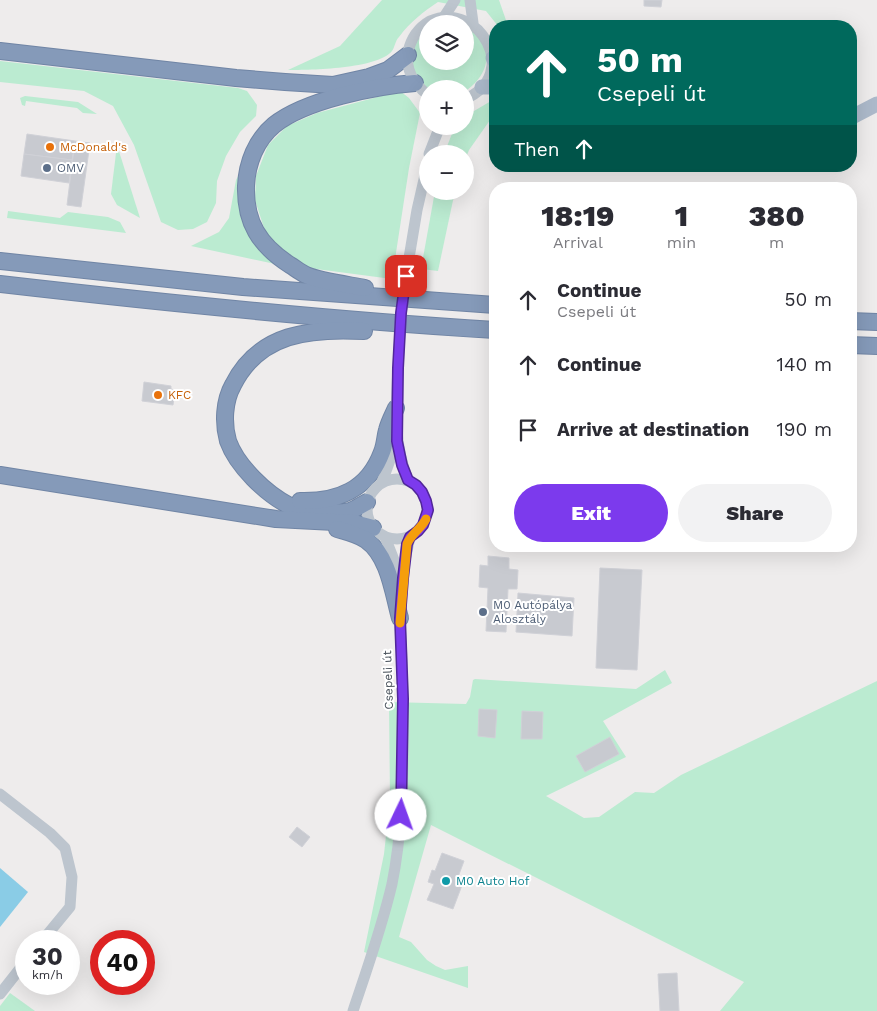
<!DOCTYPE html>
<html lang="en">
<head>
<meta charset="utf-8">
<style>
  :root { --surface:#fff; --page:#f2f2f3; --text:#2b2b33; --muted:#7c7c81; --accent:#7c3aed }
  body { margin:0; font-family:"Work Sans",sans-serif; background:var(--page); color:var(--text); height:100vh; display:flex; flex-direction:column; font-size:19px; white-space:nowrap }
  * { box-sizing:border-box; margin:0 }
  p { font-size:16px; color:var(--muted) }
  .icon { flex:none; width:28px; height:28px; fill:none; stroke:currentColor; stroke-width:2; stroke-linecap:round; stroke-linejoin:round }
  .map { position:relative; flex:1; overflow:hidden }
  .side { position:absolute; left:489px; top:182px; width:368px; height:370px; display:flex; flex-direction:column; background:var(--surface); border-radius:20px; box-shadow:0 5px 20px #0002 }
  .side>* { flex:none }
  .hud { position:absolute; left:489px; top:20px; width:368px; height:152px; border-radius:20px; box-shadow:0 5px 20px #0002; background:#00695c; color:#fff; overflow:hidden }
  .controls { position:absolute; left:419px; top:15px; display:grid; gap:10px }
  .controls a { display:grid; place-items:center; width:55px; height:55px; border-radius:50%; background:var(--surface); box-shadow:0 5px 20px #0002; font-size:25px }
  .speed { position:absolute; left:15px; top:930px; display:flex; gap:10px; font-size:25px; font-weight:700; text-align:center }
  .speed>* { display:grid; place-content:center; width:65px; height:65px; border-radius:50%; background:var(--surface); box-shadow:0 5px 20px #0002; line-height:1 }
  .speed small { font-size:12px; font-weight:400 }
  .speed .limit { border:8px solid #d22; background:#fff; color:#111 }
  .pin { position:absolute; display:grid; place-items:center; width:42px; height:42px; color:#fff; margin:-21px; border-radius:10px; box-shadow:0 2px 8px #0006 }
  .me { position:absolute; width:55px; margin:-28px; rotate:3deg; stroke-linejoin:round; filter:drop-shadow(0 0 4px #0008) }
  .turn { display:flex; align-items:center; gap:18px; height:105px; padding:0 25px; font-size:22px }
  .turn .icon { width:65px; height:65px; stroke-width:2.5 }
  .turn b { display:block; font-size:35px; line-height:42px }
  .then { display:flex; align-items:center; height:48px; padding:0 25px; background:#0003; gap:10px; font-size:19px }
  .eta { display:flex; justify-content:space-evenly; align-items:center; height:85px; text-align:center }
  .eta b { font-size:30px; font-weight:800; line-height:35px }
  .button { display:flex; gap:10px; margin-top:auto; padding:10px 25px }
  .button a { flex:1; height:58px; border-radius:30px; background:var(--accent); color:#fff; font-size:20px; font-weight:800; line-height:58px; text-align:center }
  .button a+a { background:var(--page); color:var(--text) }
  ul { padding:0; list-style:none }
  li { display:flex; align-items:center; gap:15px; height:65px; padding:0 25px }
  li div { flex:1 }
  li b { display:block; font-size:19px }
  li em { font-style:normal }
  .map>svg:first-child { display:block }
</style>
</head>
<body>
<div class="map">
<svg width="877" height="1011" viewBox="0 0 877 1011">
  <rect width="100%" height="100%" fill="#eeecec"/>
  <g fill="#bbebd1">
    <path d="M382 0H499L508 26H498L486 11 438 2C423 12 410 22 399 37 395 41 395 47 392 51 377 69 311 70 288 70L340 46Z"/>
    <path d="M465 24C470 30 478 35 482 41 494 59 481 82 465 91V89L426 88 412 68 414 43 427 27 428 61H465Z"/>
    <polygon points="0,61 238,88 247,91 257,105 256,116 240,132 226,156 217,181 216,203 207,222 193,229 178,230 161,222 134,145 113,106 84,91 0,82"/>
    <polygon points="400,91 409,98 420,113 409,168 392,279 301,267 275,248 264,228 255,200 256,176 268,145 287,126 317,113"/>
    <polygon points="25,96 78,102 97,114 83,113 77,108 26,101 25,106 22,105 20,98"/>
    <polygon points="491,101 495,101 495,113 469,150 465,160 465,154 444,154 455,126 465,126 465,115 474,111"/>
    <polygon points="117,145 140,218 117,205 111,194"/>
    <polygon points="245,163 241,180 275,264 191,246 219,232 229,218 236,180"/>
    <polygon points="435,191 455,191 438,271 421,269"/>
    <polygon points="8,211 60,218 68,212 108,217 120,222 126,233 7,218"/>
    <polygon points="665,670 672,683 603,721 626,757 546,796 584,818 599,817 635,792 654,793 681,775 877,681 877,1011 720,1011 744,982 431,825 399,937 411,942 427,960 436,966 445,970 468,966 468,988 364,952 384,854 390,799 389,702 466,704 470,697 473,680 475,679 636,689"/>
    <polygon points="10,993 35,1011 0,1011 0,1006"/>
  </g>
  <polygon fill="#8acce6" points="0,868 28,892 0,927"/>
  <g fill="#c8cad0" stroke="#d0d1d7">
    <polygon points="644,0 662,0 661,7 644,6"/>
    <polygon points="27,134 75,141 72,160 24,154"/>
    <polygon points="75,141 90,143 81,207 67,205"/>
    <polygon points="24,154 72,160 69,183 21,176"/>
    <polygon points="144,382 171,386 171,389 175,390 173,405 142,401"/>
    <polygon points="488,556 509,558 509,569 518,570 517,589 508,589 506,632 486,631 488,588 479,587 480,565 488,566"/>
    <polygon points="600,568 642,570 637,670 596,668"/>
    <polygon points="518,593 574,598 572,636 516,632"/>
    <polygon points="479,709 497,710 495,738 478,736"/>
    <polygon points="522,711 543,712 542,739 521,739"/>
    <polygon points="610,737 619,754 585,772 576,756"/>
    <polygon points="297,827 310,837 302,847 289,837"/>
    <polygon points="442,853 464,861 458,877 464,880 453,909 427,900 434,884 428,882 432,870 435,871"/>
    <polygon points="677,973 679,1011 660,1011 658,974"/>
  </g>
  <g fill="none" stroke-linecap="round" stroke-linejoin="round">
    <g stroke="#7085a5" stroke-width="18">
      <g id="highway">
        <polyline points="0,51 236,78 285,82 333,85 369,77 388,70 408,55"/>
        <polyline points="0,261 243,287 495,305"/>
        <path d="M0 284C165 303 330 320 495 330"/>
        <path d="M365 288C350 285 319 281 306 275 300 272 295 268 290 265 259 245 245 222 246 186 247 163 256 140 274 125 305 100 376 86 415 83"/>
        <polyline points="850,321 877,322"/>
        <path d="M364 331C310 328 259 333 233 385 224 401 223 423 228 441 237 466 266 494 290 506 301 511 315 512 327 512 335 513 342 513 350 511 356 509 361 505 367 502"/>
        <polyline points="850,345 877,346"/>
        <polyline points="0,475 276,519 354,523 373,528"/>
        <path d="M300 501C338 502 368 490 382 452 385 445 385 437 387 430 389 422 393 415 396 408"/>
        <path d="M337 529C347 532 357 534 366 540 389 556 393 593 400 618"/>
      </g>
    </g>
    <g stroke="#bdc5ce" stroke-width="11">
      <polyline points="470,0 473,23"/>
      <polyline points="444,17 455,0"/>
      <path d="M428 95C414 84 405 69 408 52 411 38 418 28 430 21 479 0 522 74 465 99"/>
      <polyline points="429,154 440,126"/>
      <polyline points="409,258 417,210 428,162"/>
      <path d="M398 368C396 408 393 442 408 480"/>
      <circle cx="397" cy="509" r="30"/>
      <polyline points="382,482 390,460 393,437"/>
      <polyline points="385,537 394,560 397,583"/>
      <polyline points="401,606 405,560 410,537"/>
      <polyline points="0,794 50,833 65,848 72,877 70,907 42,941"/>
      <polyline points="0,994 26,961"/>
      <path d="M353 1011C367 969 382 927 392 884 402 834 403 784 403 733 403 693 403 652 399 612"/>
    </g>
    <g stroke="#acb9ca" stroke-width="15">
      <polyline points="493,58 495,61"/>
      <polyline points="482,87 495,87"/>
      <polyline points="850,118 877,104"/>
    </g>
    <use href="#highway" stroke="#859ab9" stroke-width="16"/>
    <polyline stroke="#bdc5ce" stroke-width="11" points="398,368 401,313 409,258"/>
  </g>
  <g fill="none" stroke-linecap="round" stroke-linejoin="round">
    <g stroke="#51269a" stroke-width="12">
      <polyline id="route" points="401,815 403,699 400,618 403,578 407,544 410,537 418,531 423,525 428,510 426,501 422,492 416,485 408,480 402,465 397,441 398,368 401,313 406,276"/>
    </g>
    <use href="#route" stroke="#7c3aed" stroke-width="9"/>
    <path stroke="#f59e0b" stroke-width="9" d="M400 623 407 544C411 534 421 529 426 519"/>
  </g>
  <g fill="#e8710a" stroke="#fff" stroke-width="2">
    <circle cx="50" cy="147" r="5"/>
    <circle cx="158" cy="395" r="5"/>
  </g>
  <g fill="#5c6f8a" stroke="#fff" stroke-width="2">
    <circle cx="47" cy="168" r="5"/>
    <circle cx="483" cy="612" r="5"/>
  </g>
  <circle fill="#0f9aa8" stroke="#fff" stroke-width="2" cx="446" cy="881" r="5"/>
  <g text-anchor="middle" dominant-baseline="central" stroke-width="4" stroke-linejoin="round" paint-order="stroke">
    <g font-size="12" fill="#c56008" stroke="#fff" text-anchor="start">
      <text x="60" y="147">McDonald's</text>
      <text x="168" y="395">KFC</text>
    </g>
    <g font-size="12" fill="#4e5e75" stroke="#fff" text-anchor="start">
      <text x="57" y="168">OMV</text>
      <text x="493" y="605">M0 Autópálya<tspan x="493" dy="14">Alosztály</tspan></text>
    </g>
    <g font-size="12" fill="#454e58" stroke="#fff">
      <text transform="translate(388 680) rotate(-92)">Csepeli út</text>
    </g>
    <g font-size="12" fill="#0d838f" stroke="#fff" text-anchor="start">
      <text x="456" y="881">M0 Auto Hof</text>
    </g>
  </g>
</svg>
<div class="controls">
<a><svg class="icon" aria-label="layers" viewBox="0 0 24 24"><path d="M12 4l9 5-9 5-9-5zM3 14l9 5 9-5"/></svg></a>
<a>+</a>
<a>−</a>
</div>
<div class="speed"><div>30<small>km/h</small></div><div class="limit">40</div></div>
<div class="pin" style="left:406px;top:276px;background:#d93025"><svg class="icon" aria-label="arrive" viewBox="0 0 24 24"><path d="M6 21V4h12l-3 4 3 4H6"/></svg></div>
<svg class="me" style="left:401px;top:815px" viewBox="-20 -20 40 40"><circle r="19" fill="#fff"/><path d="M0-13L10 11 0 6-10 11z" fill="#7c3aed"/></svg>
<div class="hud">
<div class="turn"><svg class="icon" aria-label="ahead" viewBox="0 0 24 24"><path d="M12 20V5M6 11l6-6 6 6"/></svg><div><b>50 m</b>Csepeli út</div></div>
<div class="then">Then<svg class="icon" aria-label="ahead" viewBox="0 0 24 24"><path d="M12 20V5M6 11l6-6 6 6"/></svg></div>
</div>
<section class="side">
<div class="eta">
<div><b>18:19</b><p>Arrival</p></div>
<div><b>1</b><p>min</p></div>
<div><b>380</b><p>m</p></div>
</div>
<ul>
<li><svg class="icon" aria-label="ahead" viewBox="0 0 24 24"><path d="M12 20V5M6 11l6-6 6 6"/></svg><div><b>Continue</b><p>Csepeli út</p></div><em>50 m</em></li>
<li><svg class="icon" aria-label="ahead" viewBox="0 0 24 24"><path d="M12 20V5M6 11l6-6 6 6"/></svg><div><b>Continue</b></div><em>140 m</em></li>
<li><svg class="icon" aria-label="arrive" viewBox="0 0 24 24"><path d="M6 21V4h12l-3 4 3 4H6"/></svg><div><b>Arrive at destination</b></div><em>190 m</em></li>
</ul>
<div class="button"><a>Exit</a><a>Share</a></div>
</section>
</div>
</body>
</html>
